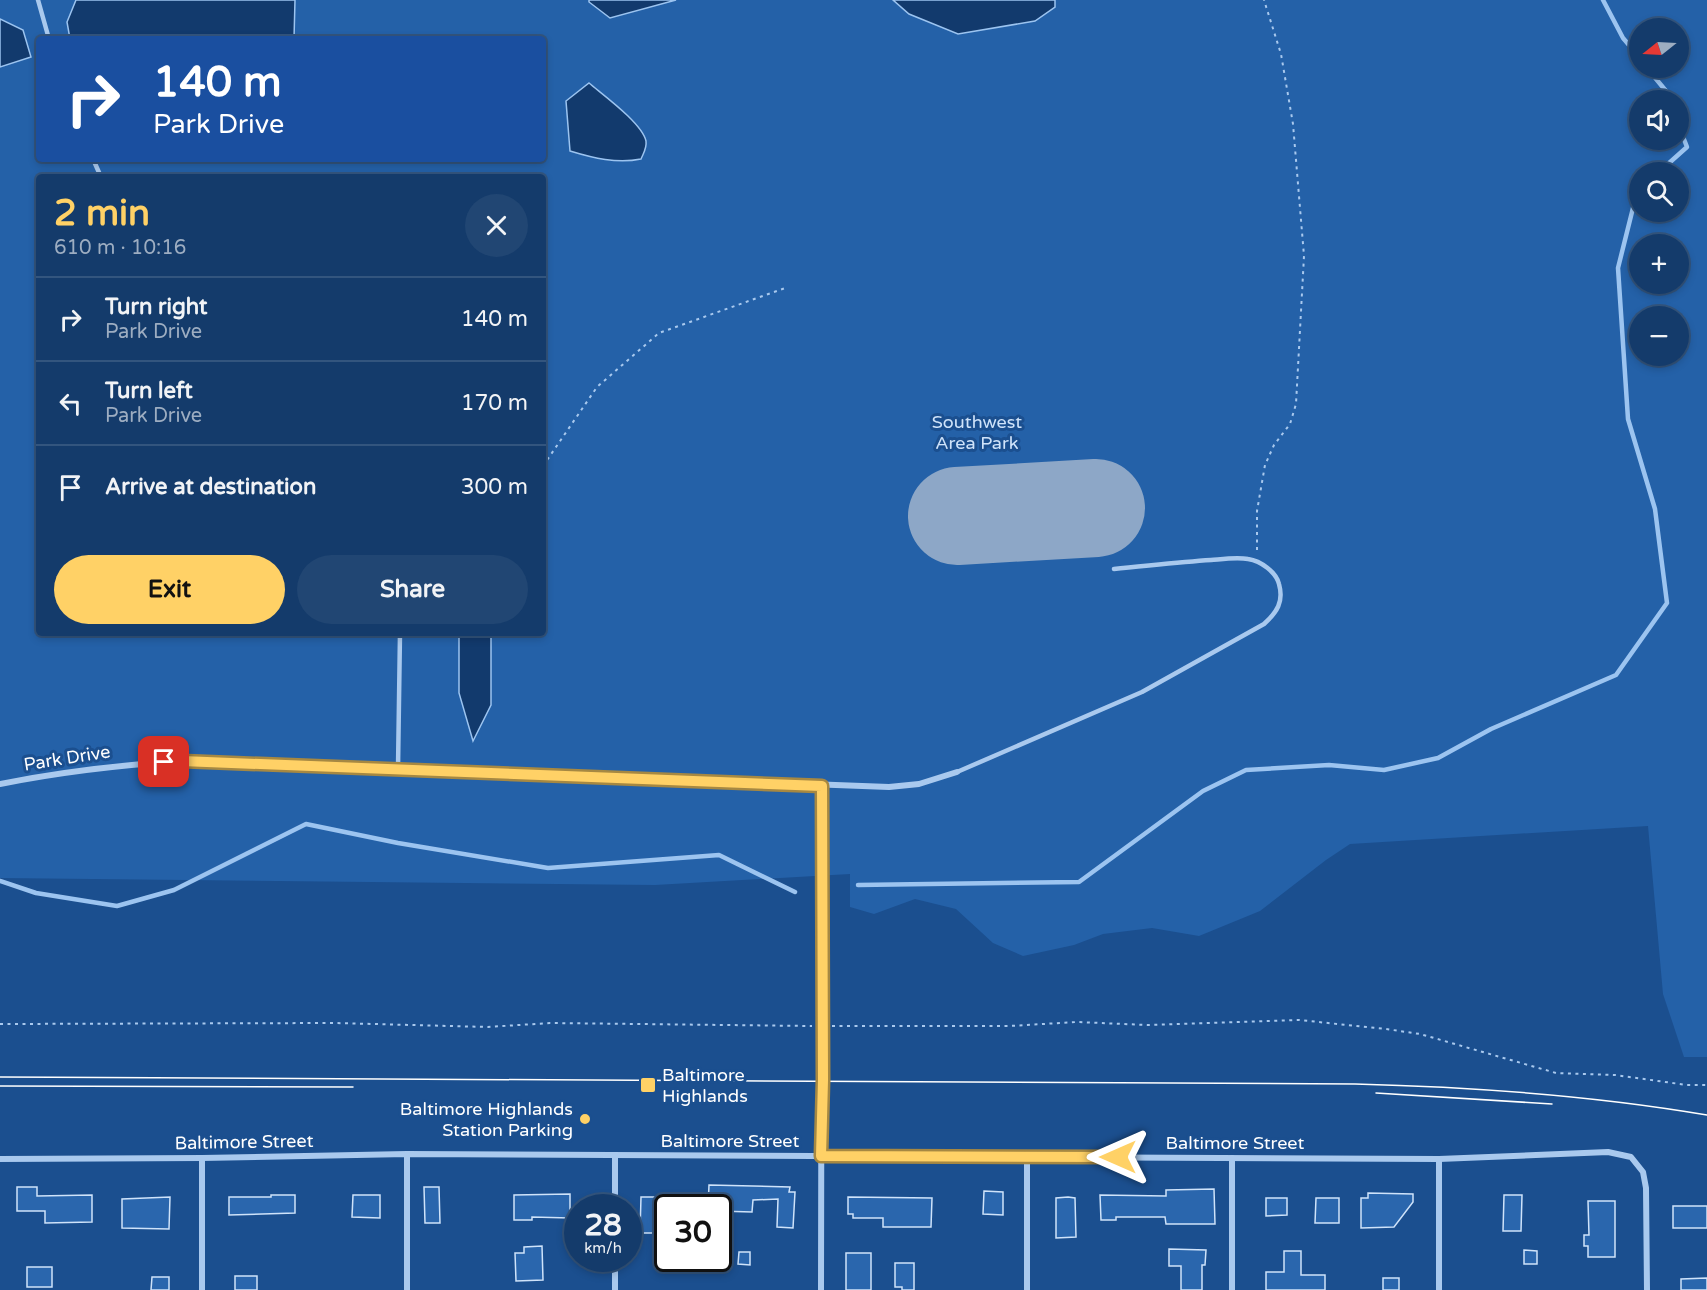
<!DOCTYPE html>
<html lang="en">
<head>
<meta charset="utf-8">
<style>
  :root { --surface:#143b6b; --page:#214673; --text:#f1f3f6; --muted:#9dadc1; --line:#33557e; --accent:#ffd166 }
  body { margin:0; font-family:"Varela Round",sans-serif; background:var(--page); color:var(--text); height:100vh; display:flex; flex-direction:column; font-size:22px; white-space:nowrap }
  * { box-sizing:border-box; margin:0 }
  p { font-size:20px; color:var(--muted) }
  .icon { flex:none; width:33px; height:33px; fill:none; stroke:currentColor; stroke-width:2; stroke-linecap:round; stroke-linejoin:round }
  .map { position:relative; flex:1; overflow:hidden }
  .details { position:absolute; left:36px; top:174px; width:510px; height:462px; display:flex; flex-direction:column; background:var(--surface); border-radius:6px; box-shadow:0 3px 9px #0003,0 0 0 2px var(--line) }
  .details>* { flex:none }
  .guide { position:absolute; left:36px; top:36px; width:510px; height:126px; border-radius:6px; box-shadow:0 3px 9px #0003,0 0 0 2px var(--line); background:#1a4fa0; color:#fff; overflow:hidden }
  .needle { width:39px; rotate:252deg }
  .tools { position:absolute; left:1629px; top:18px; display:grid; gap:12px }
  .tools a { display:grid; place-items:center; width:60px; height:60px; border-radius:50%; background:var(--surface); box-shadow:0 3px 9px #0003,0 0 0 2px var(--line); font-size:30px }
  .speed { position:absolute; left:564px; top:1194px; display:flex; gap:12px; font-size:30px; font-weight:700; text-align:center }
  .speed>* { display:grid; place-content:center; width:78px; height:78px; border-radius:50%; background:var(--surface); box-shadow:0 3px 9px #0003,0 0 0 2px var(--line); line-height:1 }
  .speed small { font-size:15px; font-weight:400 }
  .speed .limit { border:3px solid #111; border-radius:9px; background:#fff; color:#111 }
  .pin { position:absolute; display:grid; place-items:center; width:51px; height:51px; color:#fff; margin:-26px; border-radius:12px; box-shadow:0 3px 9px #0006 }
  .me { position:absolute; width:66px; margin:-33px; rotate:270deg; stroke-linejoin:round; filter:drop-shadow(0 0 4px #0008) }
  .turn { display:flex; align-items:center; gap:21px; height:126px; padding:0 18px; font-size:27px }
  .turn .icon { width:78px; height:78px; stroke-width:2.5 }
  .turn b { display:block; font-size:42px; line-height:51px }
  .round { display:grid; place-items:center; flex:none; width:63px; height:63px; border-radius:32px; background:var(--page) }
  .summary { display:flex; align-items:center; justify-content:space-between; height:102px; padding:0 18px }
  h1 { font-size:36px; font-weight:700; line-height:45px; color:var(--accent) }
  .action { display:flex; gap:12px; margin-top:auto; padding:12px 18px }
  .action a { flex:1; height:69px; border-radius:36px; background:var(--accent); color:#111; font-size:24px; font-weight:700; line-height:69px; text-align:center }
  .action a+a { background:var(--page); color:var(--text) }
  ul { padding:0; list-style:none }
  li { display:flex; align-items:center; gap:18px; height:84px; padding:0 18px; border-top:2px solid var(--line) }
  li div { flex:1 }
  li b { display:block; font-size:22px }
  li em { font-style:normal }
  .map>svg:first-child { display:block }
</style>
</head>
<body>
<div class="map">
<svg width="1707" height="1290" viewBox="0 0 1707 1290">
  <rect width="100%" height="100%" fill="#1b4f8f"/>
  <path fill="#2461a8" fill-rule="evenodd" d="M0 0H1707V1057H1684L1663 994 1648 826 1350 844 1326 860 1260 911 1199 936 1152 928 1103 934 1074 945 1023 956 993 943 956 909 915 899 874 914 850 907V874L655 885 0 878ZM1640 28H1678V68H1640ZM39 39H543V159H39ZM1640 100H1678V140H1640ZM1640 172H1678V212H1640ZM39 177H543V633H39ZM1640 244H1678V284H1640ZM1640 316H1678V356H1640Z"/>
  <g fill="#123a6d" stroke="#9cc4f0" stroke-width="1.5">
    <polygon points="76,0 295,0 294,39 70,39 67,22"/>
    <polygon points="589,0 676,0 610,18 589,2"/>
    <polygon points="893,0 1055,0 1055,7 1035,21 958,34 909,14"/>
    <polygon points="0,19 23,30 31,57 0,67"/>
    <path d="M589 83C603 95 642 123 646 141 647 148 644 152 641 159 617 164 593 158 570 151L566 101Z"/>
    <polygon points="459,633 491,633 491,705 473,741 459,693"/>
  </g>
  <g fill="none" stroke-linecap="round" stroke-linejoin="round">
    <g stroke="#9cc4f0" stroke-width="4.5">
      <polyline points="1603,0 1623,38 1640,58"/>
      <polyline points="1647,68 1666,91 1669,100"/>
      <polyline points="1659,172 1687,147 1678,124"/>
      <polyline points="0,881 36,893 117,906 174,890 306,824 398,843 548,868 719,855 795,892"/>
      <polyline points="858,885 1079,882 1203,791 1246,770 1329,765 1384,770 1438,758 1491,729 1616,675 1667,603 1655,509 1628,419 1618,268 1637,192 1640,190"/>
    </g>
    <polyline stroke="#8da7c7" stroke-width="98" points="957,516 1096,508"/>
  </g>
  <g fill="#2a66ad" stroke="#cfe3fa" stroke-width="1.5">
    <polygon points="709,1185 790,1187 789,1192 795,1192 793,1228 777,1227 778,1199 753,1200 752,1212 718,1211 718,1208 708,1208"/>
    <polygon points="17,1187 37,1187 37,1196 92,1195 92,1222 45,1223 45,1211 17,1211"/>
    <polygon points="424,1187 439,1187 440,1223 425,1223"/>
    <polygon points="1214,1189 1215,1224 1166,1224 1165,1217 1116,1217 1116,1220 1101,1220 1100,1195 1166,1196 1166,1190"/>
    <polygon points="984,1191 1003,1192 1003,1215 983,1214"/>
    <polygon points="1368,1193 1413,1194 1413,1202 1394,1227 1361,1228 1361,1198 1368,1198"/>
    <polygon points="570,1194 570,1218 532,1217 532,1220 514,1220 514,1195"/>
    <polygon points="271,1195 295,1195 295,1213 229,1215 229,1197 271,1197"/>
    <polygon points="353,1195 380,1195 380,1218 352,1217"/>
    <polygon points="1504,1195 1522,1195 1521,1231 1503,1231"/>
    <polygon points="170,1197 169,1229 122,1228 122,1199"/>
    <polygon points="641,1197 665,1197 665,1224 660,1224 660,1233 640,1233"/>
    <polygon points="848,1197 932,1198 931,1227 883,1227 883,1218 853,1218 853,1214 848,1214"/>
    <polygon points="1068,1197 1075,1198 1076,1237 1056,1238 1056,1198"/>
    <polygon points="1266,1198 1287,1198 1287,1215 1266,1216"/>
    <polygon points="1316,1198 1339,1198 1339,1223 1315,1223"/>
    <polygon points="1588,1201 1615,1201 1615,1257 1588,1257 1588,1246 1584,1246 1584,1235 1589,1235"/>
    <rect x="1673" y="1206" width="34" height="22"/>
    <polygon points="542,1246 543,1280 516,1281 515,1253 524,1253 524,1247"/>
    <polygon points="1169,1249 1206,1250 1205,1265 1202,1265 1202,1290 1181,1290 1181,1266 1169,1266"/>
    <polygon points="1524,1250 1537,1251 1537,1264 1524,1264"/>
    <polygon points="1284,1251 1301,1251 1301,1275 1325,1275 1325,1290 1266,1290 1266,1272 1284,1272"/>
    <polygon points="739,1252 750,1252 750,1265 738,1264"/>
    <rect x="846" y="1253" width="25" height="37"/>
    <polygon points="895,1263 914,1263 914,1290 902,1290 902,1287 895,1287"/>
    <rect x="27" y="1267" width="25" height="20"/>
    <rect x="235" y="1276" width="22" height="14"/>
    <polygon points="152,1277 169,1277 169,1290 151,1290"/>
    <rect x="1383" y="1278" width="16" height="12"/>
    <polygon points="1707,1278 1707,1290 1681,1290 1681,1279"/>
  </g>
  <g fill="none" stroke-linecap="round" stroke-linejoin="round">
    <g stroke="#a9c9ee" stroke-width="2" stroke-dasharray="3 4.5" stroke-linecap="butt">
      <polyline points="543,466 597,387 659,333 788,287"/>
      <polyline points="1257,550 1257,511 1265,465 1274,445 1290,424 1296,404 1304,256 1293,124 1281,54 1264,0"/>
      <polyline points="0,1024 335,1023 488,1027 550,1023 812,1026"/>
      <polyline points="832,1026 1009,1026 1077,1022 1147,1025 1299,1020 1386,1029 1420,1034 1556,1073 1615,1075 1687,1085 1707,1085"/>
    </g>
    <g stroke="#a9c9ee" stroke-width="4.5">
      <polyline points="38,0 49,39"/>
      <polyline points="93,159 101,177"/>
      <polyline points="398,769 400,633"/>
      <path d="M957 772 1142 692 1264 624C1277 612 1284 602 1279 584 1276 572 1261 561 1248 559 1237 557 1223 559 1211 560 1179 562 1147 566 1114 569"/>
    </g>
    <g stroke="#a9c9ee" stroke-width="6">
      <path d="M0 784C60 772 120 765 182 761L889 787 919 784 957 772"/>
      <polyline points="202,1158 202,1290"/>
      <polyline points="1232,1158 1232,1290"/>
      <polyline points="0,1159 202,1158 407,1154 1439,1159 1608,1152 1631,1157 1643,1172 1646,1188 1647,1290"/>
      <polyline points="615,1208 615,1156"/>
      <polyline points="407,1290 407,1154"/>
      <polyline points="615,1290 615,1258"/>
      <polyline points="821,1290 822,786"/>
      <polyline points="1027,1290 1027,1156"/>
      <polyline points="1439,1290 1439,1159"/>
    </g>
    <g stroke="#fff" stroke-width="1.5">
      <path d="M0 1077 1355 1084C1473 1087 1590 1095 1707 1115"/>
      <polyline points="0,1086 353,1087"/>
      <polyline points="1376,1093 1552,1104"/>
    </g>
  </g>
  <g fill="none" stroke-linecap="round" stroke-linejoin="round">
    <g stroke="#a68842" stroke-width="15">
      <polyline id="route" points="164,762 182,761 822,786 823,1080 821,1156 1118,1157"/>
    </g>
    <use href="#route" stroke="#ffd166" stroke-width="10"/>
  </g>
  <g fill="#ffd166" stroke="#1b4f8f" stroke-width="2">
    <rect x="640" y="1077" width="16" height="16" rx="3"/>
    <circle cx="585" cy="1119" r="6"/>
  </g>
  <g text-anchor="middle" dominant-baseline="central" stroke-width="6" stroke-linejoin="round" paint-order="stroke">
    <g font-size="18" fill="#cfe3fa" stroke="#1b4f8f">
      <text x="977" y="422">Southwest<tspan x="977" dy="21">Area Park</tspan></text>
    </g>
    <g font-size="18" fill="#fff" stroke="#1b4f8f">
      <text transform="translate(67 758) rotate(-9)">Park Drive</text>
      <text x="730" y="1141">Baltimore Street</text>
      <text transform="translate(244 1142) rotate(-1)">Baltimore Street</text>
      <text x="1235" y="1143">Baltimore Street</text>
    </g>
    <g font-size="18" fill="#fff" stroke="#1b4f8f" text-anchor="start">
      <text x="662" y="1075">Baltimore<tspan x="662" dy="21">Highlands</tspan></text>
      <text x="573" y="1109" text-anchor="end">Baltimore Highlands<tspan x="573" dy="21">Station Parking</tspan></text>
    </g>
  </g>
</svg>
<div class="tools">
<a><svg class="needle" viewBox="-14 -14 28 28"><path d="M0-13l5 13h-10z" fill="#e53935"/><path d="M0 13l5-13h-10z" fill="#9dadc1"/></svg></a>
<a><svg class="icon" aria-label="sound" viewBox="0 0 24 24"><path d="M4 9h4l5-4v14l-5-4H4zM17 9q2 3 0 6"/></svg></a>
<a><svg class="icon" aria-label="search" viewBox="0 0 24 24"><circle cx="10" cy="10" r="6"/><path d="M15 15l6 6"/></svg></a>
<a>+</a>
<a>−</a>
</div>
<div class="speed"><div>28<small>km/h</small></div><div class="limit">30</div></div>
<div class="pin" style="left:164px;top:762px;background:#d93025"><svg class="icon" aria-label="arrive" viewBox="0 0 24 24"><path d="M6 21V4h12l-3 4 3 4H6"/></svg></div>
<svg class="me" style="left:1118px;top:1157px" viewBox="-20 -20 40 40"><path d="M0-17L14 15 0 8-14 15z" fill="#ffd166" stroke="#fff" stroke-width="4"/></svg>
<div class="guide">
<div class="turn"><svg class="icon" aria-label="right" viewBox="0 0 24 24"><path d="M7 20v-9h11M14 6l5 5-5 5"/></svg><div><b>140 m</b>Park Drive</div></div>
</div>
<section class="details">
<div class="summary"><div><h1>2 min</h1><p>610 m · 10:16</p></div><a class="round"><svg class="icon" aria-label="close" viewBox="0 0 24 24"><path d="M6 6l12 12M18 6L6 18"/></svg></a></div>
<ul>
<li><svg class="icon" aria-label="right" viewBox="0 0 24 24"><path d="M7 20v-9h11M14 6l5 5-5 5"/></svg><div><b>Turn right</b><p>Park Drive</p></div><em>140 m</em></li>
<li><svg class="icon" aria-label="left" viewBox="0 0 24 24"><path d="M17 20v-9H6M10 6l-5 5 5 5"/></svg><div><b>Turn left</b><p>Park Drive</p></div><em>170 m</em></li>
<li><svg class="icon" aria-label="arrive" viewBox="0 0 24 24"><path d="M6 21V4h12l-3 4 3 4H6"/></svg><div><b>Arrive at destination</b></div><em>300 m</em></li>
</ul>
<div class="action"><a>Exit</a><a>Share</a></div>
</section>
</div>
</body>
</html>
